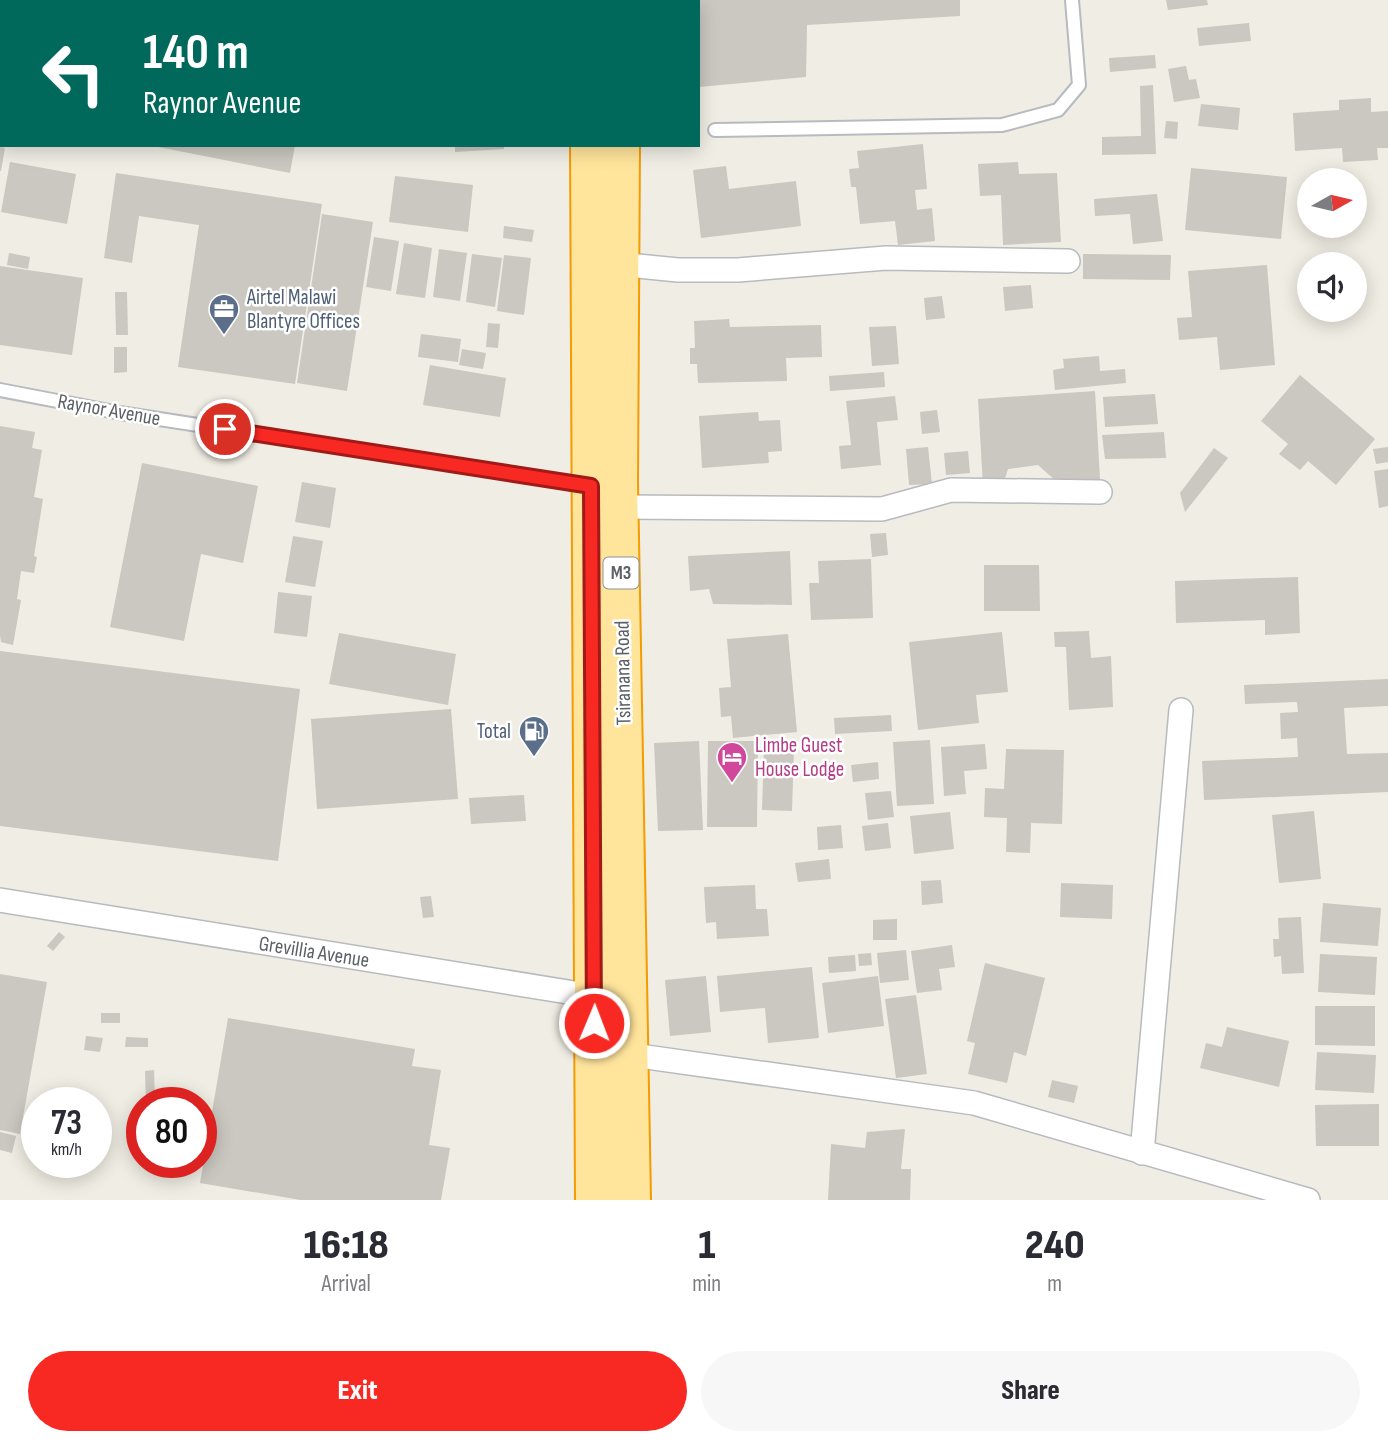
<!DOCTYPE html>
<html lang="en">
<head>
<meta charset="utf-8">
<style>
  :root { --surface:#fff; --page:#f7f7f7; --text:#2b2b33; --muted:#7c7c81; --accent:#f82823 }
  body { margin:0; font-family:"Sofia Sans Condensed",sans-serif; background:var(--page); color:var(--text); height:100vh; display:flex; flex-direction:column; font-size:26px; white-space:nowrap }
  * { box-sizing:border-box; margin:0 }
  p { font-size:23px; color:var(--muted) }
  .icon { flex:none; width:38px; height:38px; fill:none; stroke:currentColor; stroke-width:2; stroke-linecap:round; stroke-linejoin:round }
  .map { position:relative; height:1200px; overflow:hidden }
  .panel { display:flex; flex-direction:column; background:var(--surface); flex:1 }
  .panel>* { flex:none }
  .hud { position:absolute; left:0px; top:0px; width:700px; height:147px; box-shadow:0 4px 18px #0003; background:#00695c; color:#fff; overflow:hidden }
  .needle { width:46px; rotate:82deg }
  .buttons { position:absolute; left:1297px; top:168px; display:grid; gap:14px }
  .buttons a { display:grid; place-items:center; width:70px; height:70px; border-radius:50%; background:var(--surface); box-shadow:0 4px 18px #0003; font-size:35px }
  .speed { position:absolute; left:21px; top:1087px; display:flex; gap:14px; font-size:35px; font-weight:700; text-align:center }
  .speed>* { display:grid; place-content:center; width:91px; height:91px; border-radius:50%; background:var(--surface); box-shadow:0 4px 18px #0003; line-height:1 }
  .speed small { font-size:18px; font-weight:400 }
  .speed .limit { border:10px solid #d22; background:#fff; color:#111 }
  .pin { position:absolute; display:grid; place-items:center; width:60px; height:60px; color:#fff; margin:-30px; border:4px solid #fff; border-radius:50%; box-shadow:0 2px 7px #0007 }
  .me { position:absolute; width:77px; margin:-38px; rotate:1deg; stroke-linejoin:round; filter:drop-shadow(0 0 5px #0008) }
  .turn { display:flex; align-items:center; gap:24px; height:147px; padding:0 28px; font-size:32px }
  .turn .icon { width:91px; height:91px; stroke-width:2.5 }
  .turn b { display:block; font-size:49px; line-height:60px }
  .eta { display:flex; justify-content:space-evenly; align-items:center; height:119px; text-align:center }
  .eta b { font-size:42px; font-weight:800; line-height:49px }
  .action { display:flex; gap:14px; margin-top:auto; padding:14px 28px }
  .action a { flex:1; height:80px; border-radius:42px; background:var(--accent); color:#fff; font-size:28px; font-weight:800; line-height:80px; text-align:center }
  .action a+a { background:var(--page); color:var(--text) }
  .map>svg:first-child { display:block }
</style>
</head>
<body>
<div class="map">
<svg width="1388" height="1200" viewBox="0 0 1388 1200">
  <rect width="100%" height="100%" fill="#f0ede4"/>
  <g fill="#cbc7c1">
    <polygon points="698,0 960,0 960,16 807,25 806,77 699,87"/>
    <polygon points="1166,0 1207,0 1208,5 1168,10"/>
    <polygon points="1249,23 1251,41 1199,46 1197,28"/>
    <polygon points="1155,55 1156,68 1110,72 1109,58"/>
    <polygon points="1186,66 1189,80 1196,79 1200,98 1174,102 1168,69"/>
    <polygon points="1153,85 1156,154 1102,155 1102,137 1141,136 1140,86"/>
    <polygon points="1371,98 1371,112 1388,111 1388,148 1377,148 1378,160 1343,162 1342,148 1295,151 1293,113 1339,110 1339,100"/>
    <polygon points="1201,104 1240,108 1238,130 1198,126"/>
    <polygon points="1166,121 1178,122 1177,139 1164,138"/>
    <polygon points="923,144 927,189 915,190 917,210 932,208 935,241 898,245 895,221 860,224 856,187 851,187 849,169 859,168 857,151"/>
    <polygon points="148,145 295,145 290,173"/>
    <polygon points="455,145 504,145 504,149 455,152"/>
    <polygon points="0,147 5,148 1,171 0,171"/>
    <polygon points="10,162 76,174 67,224 1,212"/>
    <polygon points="1018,162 1019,174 1057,173 1061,242 1003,245 1001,195 980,196 978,164"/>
    <polygon points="726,166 729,189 796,181 801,226 701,238 693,170"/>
    <polygon points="1191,168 1287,177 1281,239 1185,230"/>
    <polygon points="116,173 322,204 295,384 178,367 199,225 139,216 132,263 104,258"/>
    <polygon points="395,176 473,185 468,232 389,222"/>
    <polygon points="1157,194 1163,241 1133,244 1130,214 1095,216 1094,199"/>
    <polygon points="322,214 373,222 347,391 297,383"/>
    <polygon points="504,226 534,230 532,242 503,238"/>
    <polygon points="374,237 399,241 391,291 366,287"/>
    <polygon points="404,243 432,248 425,298 396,294"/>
    <polygon points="439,249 467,253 460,301 433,297"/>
    <polygon points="9,253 30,257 28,269 7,265"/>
    <polygon points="472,254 502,258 495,307 466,302"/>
    <polygon points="1083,254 1171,255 1170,280 1083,279"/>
    <polygon points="504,255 531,258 524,315 497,311"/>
    <polygon points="1267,265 1275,365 1220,370 1217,337 1179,340 1177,318 1192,317 1188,271"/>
    <polygon points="0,266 83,278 72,355 0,345"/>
    <polygon points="1031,285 1033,308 1005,311 1003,287"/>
    <polygon points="115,292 127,292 128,335 116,335"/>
    <polygon points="942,296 945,318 926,320 924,298"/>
    <polygon points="729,319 730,327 821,325 822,357 786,358 787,381 698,383 697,364 690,364 690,348 695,348 694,321"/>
    <polygon points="488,323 500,324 498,348 486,347"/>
    <polygon points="896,326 899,364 872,366 869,327"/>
    <polygon points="421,334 461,339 458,362 418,357"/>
    <polygon points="114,347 127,347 127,372 114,373"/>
    <polygon points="462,349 486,353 483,369 459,365"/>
    <polygon points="1099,356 1100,371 1125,369 1126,383 1055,390 1053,370 1064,368 1063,359"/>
    <polygon points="430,365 506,378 500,417 423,405"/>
    <polygon points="884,372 885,387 830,391 829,376"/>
    <polygon points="1300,375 1375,439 1336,485 1308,461 1300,470 1279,454 1288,444 1261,421"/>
    <polygon points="1095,391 1100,479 1057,482 1038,465 1008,469 1003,485 983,487 978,399"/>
    <polygon points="1155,394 1158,424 1105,427 1103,397"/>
    <polygon points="895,396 898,420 877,422 881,465 841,469 839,446 851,445 846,401"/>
    <polygon points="937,410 940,432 922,434 920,412"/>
    <polygon points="758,412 759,421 780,420 782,451 768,452 769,463 702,468 699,416"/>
    <polygon points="0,426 35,432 32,448 42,450 34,497 43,499 34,556 37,557 34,573 21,571 17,599 21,600 13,645 1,642 0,635"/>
    <polygon points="1164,432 1166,458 1105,459 1102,435"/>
    <polygon points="928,447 932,484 909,485 906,449"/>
    <polygon points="1388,447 1388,462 1376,464 1373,449"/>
    <polygon points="1214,448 1228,458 1185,512 1180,493"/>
    <polygon points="968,451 970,473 946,475 944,453"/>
    <polygon points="142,463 258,486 243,563 201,554 184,641 110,627"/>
    <polygon points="1388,469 1388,506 1379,508 1374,471"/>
    <polygon points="302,482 336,488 330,528 295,522"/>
    <polygon points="886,533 888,555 872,557 870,534"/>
    <polygon points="293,536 323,541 315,587 285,582"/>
    <polygon points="790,551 792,605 713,604 709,589 690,591 688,556"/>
    <polygon points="871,559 873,618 811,620 809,583 819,583 818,561"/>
    <polygon points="984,565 1039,565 1040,611 984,611"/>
    <polygon points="1298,577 1300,633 1265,635 1265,620 1176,623 1175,581"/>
    <polygon points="278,592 312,596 307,637 274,633"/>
    <polygon points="1089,631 1091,658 1111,656 1113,707 1069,710 1066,647 1055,647 1054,632"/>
    <polygon points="1002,632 1008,692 976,695 979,723 918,730 909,642"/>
    <polygon points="339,633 456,654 448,705 329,684"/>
    <polygon points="788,634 797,732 733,738 731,716 721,717 719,688 731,687 727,639"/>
    <polygon points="0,651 300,689 278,861 0,826"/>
    <polygon points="1388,679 1388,706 1344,708 1347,754 1388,753 1388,792 1204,800 1202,761 1298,757 1297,738 1281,739 1280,713 1298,712 1297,702 1245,704 1244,685"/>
    <polygon points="451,709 458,799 317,809 311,719"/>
    <polygon points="891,715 892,731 835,734 834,718"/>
    <polygon points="930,740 934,804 897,806 893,742"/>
    <polygon points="699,741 703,830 658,831 654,743"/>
    <polygon points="708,741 758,741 757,827 707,827"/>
    <polygon points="985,744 987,769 964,771 966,794 944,796 941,747"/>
    <polygon points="764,746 794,747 792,811 762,810"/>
    <polygon points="1006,749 1064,750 1062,824 1031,823 1030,853 1006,852 1007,818 984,817 985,788 1004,789"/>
    <polygon points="878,762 879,779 853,782 851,765"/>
    <polygon points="891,791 894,817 868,820 865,793"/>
    <polygon points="524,795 526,821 471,824 469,798"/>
    <polygon points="1314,811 1321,879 1279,883 1272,815"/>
    <polygon points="950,812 954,849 914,854 910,816"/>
    <polygon points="888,823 891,848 865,851 862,826"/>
    <polygon points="841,825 843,848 818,850 817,827"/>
    <polygon points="829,859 831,879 798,882 795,863"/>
    <polygon points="941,880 943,903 922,905 921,881"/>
    <polygon points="1061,883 1113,885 1112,919 1060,917"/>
    <polygon points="755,885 756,909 767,909 769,936 717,939 716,922 706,923 704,887"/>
    <polygon points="431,896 434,917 423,918 420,897"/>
    <polygon points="1323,903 1381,908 1378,946 1320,942"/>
    <polygon points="1301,917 1304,973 1282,974 1281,956 1274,957 1273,939 1279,939 1278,918"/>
    <polygon points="897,919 897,940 873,940 873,920"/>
    <polygon points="59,932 65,937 53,951 47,946"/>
    <polygon points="952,945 955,967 939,969 942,990 917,993 911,951"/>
    <polygon points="906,950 909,980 880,983 877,953"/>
    <polygon points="871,953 872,965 859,966 858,954"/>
    <polygon points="1320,954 1377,957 1375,995 1318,992"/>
    <polygon points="855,955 856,971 829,973 828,957"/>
    <polygon points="985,963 1045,978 1026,1056 1014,1052 1007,1083 968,1074 975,1043 967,1041"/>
    <polygon points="812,967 819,1038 768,1043 765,1008 720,1012 717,976"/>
    <polygon points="0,974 47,982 20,1134 0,1130"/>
    <polygon points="706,976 711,1032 670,1036 665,980"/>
    <polygon points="878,976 884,1026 828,1033 822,983"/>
    <polygon points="916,995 927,1074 896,1078 885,999"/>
    <polygon points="1315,1006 1375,1006 1375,1046 1315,1045"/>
    <rect x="101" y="1013" width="19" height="10"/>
    <polygon points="228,1018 415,1049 412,1066 441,1070 429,1145 450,1148 441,1200 301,1200 200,1183"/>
    <polygon points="1227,1027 1289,1041 1279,1087 1200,1068 1206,1043 1222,1047"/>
    <polygon points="86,1036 103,1038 100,1052 84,1050"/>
    <polygon points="126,1037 148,1038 148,1047 125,1047"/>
    <polygon points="1317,1052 1376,1055 1374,1093 1315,1090"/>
    <polygon points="154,1070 155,1100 146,1101 145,1071"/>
    <polygon points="1052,1080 1078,1086 1074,1103 1048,1097"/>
    <polygon points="1379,1104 1379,1146 1316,1146 1315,1105"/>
    <polygon points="905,1129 901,1169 911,1169 910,1200 828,1200 831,1144 865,1148 867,1132"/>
    <polygon points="0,1132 16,1136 12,1153 0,1150"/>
  </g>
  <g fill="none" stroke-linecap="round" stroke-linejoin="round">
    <g stroke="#b7bbbf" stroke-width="16">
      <g id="service">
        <polyline points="715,130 1002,125 1058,110 1079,85 1072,0"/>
        <polyline points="0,390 120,413 587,485"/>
      </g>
    </g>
    <g stroke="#b7bbbf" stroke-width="26">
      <g id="minor">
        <polyline points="618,264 678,270 738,270 886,258 1068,261"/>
        <polyline points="619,507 882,509 951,490 1100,492"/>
        <polyline points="0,900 605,998"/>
        <polyline points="618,1053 974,1103 1308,1200"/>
        <polyline points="1142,1153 1181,710"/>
      </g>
    </g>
    <g stroke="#f49b00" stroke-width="42">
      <g id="trunk">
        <polyline points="592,2 592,0"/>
        <polyline points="623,2 623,0"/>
        <polyline points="590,145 595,1200"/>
        <polyline points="620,145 618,483 631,1200"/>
      </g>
    </g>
    <use href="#service" stroke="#fff" stroke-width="12"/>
    <use href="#minor" stroke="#fff" stroke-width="23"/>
    <use href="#trunk" stroke="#ffe49b" stroke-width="38"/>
  </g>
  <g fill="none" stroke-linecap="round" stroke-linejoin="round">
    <g stroke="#a11a17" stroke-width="18">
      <polyline id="route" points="225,429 591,486 594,1023"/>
    </g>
    <use href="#route" stroke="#f82823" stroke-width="12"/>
  </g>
  <defs>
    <g id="office-pin" transform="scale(1.575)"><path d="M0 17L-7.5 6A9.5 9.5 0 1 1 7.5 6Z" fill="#5c6f8a" stroke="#fff"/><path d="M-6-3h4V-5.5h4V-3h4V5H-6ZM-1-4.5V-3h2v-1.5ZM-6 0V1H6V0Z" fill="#fff"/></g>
    <g id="fuel-pin" transform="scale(1.575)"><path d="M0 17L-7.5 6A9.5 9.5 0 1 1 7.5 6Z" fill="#5c6f8a" stroke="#fff"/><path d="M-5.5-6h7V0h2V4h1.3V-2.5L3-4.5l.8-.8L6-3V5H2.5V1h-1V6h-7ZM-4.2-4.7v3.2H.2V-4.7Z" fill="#fff"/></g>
    <g id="hotel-pin" transform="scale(1.575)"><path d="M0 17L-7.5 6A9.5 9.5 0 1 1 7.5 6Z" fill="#d1479c" stroke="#fff"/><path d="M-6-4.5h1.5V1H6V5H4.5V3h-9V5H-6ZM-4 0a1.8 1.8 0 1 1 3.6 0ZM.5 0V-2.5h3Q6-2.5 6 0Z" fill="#fff"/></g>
  </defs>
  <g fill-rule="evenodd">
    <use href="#office-pin" x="224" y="309"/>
    <use href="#fuel-pin" x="534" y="731"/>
    <use href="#hotel-pin" x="732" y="757"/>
  </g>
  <g text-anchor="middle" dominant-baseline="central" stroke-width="5" stroke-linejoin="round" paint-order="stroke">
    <rect fill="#fff" stroke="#8d9094" stroke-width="2" x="603.5" y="557.5" width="35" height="31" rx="5"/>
    <g font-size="19" font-weight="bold" fill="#5c6166">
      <text x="621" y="573">M3</text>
    </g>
    <g font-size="21" fill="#4e5e75" stroke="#fff" text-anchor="start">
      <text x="247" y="297">Airtel Malawi<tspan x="247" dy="24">Blantyre Offices</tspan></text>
      <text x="511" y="731" text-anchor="end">Total</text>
    </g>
    <g font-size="21" fill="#5c6166" stroke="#fff">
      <text transform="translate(109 410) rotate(10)">Raynor Avenue</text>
      <text transform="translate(623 673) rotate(-91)">Tsiranana Road</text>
      <text transform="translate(314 952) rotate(9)">Grevillia Avenue</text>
    </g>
    <g font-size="21" fill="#b23c85" stroke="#fff" text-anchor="start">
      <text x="755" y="745">Limbe Guest<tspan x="755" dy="24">House Lodge</tspan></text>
    </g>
  </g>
</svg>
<div class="buttons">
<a><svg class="needle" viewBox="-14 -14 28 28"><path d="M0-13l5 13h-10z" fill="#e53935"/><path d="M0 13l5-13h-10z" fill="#7c7c81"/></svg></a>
<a><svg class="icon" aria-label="sound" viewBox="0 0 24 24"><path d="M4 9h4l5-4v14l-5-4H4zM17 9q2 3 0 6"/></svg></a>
</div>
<div class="speed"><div>73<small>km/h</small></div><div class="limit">80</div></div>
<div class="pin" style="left:225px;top:429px;background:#d93025"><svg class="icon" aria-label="arrive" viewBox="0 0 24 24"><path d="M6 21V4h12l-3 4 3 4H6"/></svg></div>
<svg class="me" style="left:594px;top:1023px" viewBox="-20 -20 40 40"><circle r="17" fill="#f82823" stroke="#fff" stroke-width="3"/><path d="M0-11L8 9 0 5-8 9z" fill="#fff"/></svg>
<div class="hud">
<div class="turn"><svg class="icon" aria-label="left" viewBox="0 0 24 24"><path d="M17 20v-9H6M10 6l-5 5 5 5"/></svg><div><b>140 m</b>Raynor Avenue</div></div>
</div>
</div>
<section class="panel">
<div class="eta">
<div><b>16:18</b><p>Arrival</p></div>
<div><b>1</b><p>min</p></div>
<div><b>240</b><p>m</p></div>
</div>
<div class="action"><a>Exit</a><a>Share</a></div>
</section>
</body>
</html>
